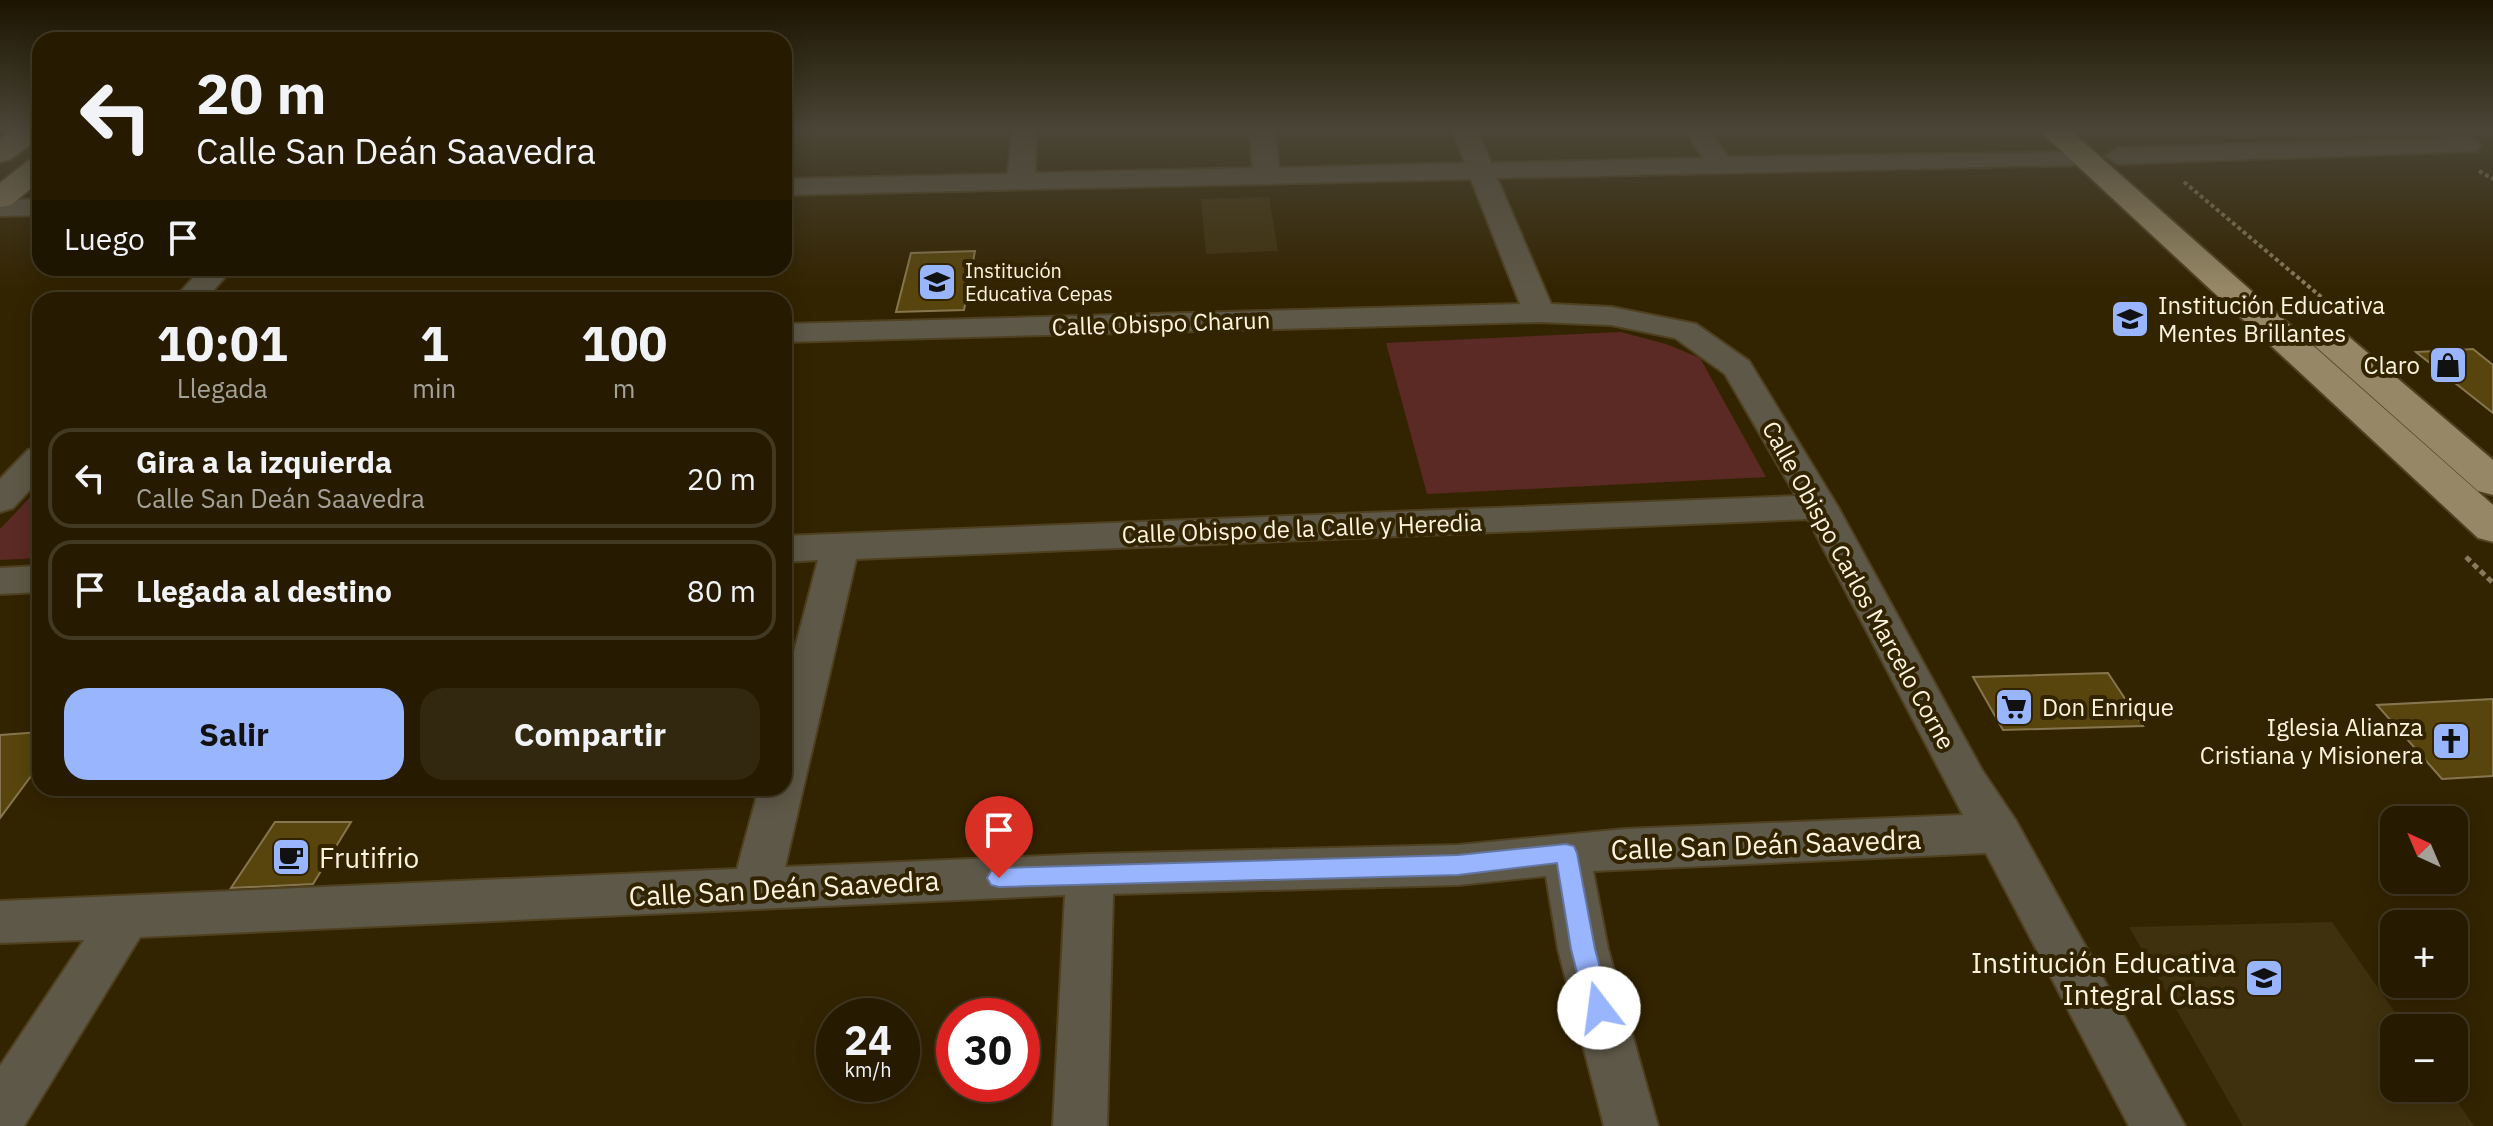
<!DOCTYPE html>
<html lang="es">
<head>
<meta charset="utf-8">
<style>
  :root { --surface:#261b00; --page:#32280f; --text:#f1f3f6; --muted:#a4a199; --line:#423922; --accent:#99b5fd }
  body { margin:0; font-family:"IBM Plex Sans",sans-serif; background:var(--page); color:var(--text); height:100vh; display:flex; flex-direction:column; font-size:30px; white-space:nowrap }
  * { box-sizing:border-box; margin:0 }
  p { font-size:26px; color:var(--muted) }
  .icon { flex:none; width:44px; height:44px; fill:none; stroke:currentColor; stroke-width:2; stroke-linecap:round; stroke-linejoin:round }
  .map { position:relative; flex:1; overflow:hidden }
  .drawer { position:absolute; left:32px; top:292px; width:760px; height:504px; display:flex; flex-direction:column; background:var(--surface); border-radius:24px; box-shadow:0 4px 20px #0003,0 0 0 2px var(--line) }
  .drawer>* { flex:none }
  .hud { position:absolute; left:32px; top:32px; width:760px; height:244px; border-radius:24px; box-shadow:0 4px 20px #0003,0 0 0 2px var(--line); background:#261b00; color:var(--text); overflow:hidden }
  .needle { width:52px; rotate:316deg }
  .tools { position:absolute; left:2380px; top:806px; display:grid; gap:16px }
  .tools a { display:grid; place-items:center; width:88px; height:88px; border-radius:16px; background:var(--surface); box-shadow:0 4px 20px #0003,0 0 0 2px var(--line); font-size:40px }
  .speed { position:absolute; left:816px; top:998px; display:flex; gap:16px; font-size:40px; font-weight:700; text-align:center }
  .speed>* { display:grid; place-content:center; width:104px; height:104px; border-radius:50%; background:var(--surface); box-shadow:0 4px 20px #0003,0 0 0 2px var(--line); line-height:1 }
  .speed small { font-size:20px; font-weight:400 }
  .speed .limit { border:12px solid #d22; background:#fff; color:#111 }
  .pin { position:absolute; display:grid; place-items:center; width:68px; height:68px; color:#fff; margin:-82px -34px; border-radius:50% 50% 50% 0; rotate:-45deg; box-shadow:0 0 8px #0007 }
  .pin .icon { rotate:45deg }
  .me { position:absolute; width:88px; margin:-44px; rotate:345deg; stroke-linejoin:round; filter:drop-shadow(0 0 6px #0008) }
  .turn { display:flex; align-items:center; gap:28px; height:168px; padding:0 32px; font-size:36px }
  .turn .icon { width:104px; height:104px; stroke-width:2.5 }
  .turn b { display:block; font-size:56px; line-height:68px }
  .then { display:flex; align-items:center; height:76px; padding:0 32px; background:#0003; gap:16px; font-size:30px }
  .eta { display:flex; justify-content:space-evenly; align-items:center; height:136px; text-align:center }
  .eta b { font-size:48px; font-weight:800; line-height:56px }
  .button { display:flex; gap:16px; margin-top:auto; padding:16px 32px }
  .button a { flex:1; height:92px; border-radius:24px; background:var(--accent); color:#111; font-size:32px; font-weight:800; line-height:92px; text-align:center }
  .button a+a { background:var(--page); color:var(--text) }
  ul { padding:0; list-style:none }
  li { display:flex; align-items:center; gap:24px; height:100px; margin:0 16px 12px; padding:0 16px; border:4px solid var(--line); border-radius:24px }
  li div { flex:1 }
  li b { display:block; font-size:30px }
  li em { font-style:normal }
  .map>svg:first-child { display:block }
</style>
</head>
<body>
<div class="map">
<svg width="2493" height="1126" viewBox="0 0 2493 1126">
  <rect width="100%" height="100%" fill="#332400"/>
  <g fill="#3f310d">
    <polygon points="1269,197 1278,251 1206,254 1201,199"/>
    <polygon points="2332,922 2406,1028 2394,1028 2394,1088 2448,1088 2474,1126 2243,1126 2129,927"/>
  </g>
  <g fill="#5b2a24">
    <polygon points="1621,332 1666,344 1700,358 1766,477 1427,494 1386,343"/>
    <polygon points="40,487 40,558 0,560 0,529"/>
  </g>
  <g fill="#58450d" stroke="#86764f" stroke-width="2">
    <polygon points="975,251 964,310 896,312 911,253"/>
    <polygon points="2473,349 2493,365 2493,413 2416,352"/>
    <polygon points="2108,673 2143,726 2003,730 1973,677"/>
    <polygon points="2493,699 2493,776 2442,779 2377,705"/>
    <polygon points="40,732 40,764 0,818 0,735"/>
    <polygon points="275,822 351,822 313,884 231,888"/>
  </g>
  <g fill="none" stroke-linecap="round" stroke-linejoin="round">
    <g stroke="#4f411f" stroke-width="4">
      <g id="minor">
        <path d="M1012 131H1036L1035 173 1253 168 1250 131H1274L1279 168 1465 163 1453 131H1477L1491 163 1703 158 1685 131H1709L1728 157 2092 152 2096 157 2083 165 1497 178 1551 304 1611 307 1696 324 1749 361 1838 507 1982 770 2015 819 2185 1126H2129L1986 853 1593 871 1608 949 1658 1126H1604L1558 949 1546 876 1458 885 1113 894 1107 1126H1053L1065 895 140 937 24 1126H0V1066L84 940 0 943V901L737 869 759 788H784V690L818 560 784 562V536L1796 496 1725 374 1675 338 1611 325 1539 322 784 342V324L1520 304 1471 179 784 195V179L1008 174ZM1808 519 1963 815 1625 829 1458 845 1090 854 785 867 856 559Z"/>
        <polygon points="2468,138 2477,141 2481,146 2477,151 2118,164 2105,156 2118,148"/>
        <polygon points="40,199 40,215 0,216 0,200"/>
        <polygon points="202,268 233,268 205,300 173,300"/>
        <polygon points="40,447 40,479 13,508 0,512 0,479 28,450"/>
        <polygon points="40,566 40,592 0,594 0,568"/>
      </g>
    </g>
    <g stroke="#4f411f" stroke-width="4">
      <g id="secondary">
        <polygon points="12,131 40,131 40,137 11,159 0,162 0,139"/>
        <polygon points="40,157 40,181 11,205 0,207 0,183 29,160"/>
      </g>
    </g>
    <g stroke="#4f411f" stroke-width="4">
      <g id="primary">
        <polygon points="2040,131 2071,131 2493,505 2493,542 2478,538"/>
        <polygon points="2329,328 2342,331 2493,460 2493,495 2478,491 2316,347 2311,339 2316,331"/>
      </g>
    </g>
    <g stroke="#877a5d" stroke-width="4" stroke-dasharray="4 3" stroke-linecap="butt">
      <polyline points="2479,171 2493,179"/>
      <polyline points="2184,182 2332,306"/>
    </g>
    <polyline stroke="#877a5d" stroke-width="5" stroke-dasharray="6 4" stroke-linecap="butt" points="2466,557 2493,583"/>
    <use href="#minor" fill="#5e5848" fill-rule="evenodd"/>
    <use href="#secondary" fill="#7e7359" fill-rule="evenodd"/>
    <use href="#primary" fill="#968866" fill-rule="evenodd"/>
  </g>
  <linearGradient id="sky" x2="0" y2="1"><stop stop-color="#1c1400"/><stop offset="0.45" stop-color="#4a4537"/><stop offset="1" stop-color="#4a4537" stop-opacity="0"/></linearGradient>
  <rect width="2493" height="288" fill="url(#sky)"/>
  <polygon fill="#99b5fd" stroke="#6376a4" stroke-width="2" points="1566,844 1574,846 1577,853 1595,949 1611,1008 1608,1016 1599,1019 1590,1016 1586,1008 1571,949 1557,863 1458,875 999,887 991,885 987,878 991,871 999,868 1458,855"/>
  <defs>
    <g id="school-square" transform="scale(2)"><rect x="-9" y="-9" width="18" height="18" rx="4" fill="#99b5fd" stroke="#332400"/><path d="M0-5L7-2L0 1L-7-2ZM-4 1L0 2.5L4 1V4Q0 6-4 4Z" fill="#111"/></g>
    <g id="shop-square" transform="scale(2)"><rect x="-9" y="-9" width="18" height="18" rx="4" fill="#99b5fd" stroke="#332400"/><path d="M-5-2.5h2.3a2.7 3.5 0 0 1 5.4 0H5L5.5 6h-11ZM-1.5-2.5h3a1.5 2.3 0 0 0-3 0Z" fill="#111"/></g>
    <g id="supermarket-square" transform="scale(2)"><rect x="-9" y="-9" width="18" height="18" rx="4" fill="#99b5fd" stroke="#332400"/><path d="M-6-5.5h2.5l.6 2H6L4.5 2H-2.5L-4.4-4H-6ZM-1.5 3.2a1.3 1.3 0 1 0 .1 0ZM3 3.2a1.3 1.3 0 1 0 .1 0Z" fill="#111"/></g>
    <g id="church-square" transform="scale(2)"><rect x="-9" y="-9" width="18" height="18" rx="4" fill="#99b5fd" stroke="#332400"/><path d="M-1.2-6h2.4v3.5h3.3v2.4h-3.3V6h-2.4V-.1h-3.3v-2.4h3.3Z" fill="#111"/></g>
    <g id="cafe-square" transform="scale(2)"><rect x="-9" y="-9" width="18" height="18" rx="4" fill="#99b5fd" stroke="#332400"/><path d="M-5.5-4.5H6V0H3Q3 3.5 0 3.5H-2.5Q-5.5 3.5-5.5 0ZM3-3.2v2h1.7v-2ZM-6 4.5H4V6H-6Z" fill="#111"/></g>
  </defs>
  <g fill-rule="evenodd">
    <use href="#school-square" x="937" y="282"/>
    <use href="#school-square" x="2130" y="319"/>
    <use href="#shop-square" x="2448" y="365"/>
    <use href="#supermarket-square" x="2014" y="707"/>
    <use href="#church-square" x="2451" y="741"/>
    <use href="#cafe-square" x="291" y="857"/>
    <use href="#school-square" x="2264" y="978"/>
  </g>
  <g text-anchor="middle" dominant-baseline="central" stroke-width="8" stroke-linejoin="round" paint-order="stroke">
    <g font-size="20" fill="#fdf4df" stroke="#332400" text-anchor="start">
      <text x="965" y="270">Institución<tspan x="965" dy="23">Educativa Cepas</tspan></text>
    </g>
    <g font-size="24" fill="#fdf4df" stroke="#332400" text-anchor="start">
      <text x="2158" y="305">Institución Educativa<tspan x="2158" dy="28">Mentes Brillantes</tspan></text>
      <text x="2420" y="365" text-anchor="end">Claro</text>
      <text x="2042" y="707">Don Enrique</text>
      <text x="2423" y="727" text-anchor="end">Iglesia Alianza<tspan x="2423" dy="28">Cristiana y Misionera</tspan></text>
    </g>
    <g font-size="24" fill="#fdf4df" stroke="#332400">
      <text transform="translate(1161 323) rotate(-2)">Calle Obispo Charun</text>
      <text transform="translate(1302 528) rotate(-2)">Calle Obispo de la Calle y Heredia</text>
      <text transform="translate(1859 585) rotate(61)">Calle Obispo Carlos Marcelo Corne</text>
    </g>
    <g font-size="28" fill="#fdf4df" stroke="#332400">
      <text transform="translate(1766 844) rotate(-2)">Calle San Deán Saavedra</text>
      <text transform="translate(784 888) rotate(-3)">Calle San Deán Saavedra</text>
    </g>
    <g font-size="28" fill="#fdf4df" stroke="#332400" text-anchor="start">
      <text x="319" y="857">Frutifrio</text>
      <text x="2236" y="962" text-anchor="end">Institución Educativa<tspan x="2236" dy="32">Integral Class</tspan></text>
    </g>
  </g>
</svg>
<div class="tools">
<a><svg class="needle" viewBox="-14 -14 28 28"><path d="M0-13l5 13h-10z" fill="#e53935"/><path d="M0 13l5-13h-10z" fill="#a4a199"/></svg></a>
<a>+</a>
<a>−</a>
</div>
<div class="speed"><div>24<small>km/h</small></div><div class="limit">30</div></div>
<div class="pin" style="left:999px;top:878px;background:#d93025"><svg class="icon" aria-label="arrive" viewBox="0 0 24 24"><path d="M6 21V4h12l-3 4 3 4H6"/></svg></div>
<svg class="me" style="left:1599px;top:1008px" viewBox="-20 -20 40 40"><circle r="19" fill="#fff"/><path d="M0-13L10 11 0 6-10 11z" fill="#99b5fd"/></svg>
<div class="hud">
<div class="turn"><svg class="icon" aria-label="left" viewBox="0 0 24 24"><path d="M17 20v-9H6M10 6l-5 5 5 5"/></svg><div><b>20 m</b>Calle San Deán Saavedra</div></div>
<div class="then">Luego<svg class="icon" aria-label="arrive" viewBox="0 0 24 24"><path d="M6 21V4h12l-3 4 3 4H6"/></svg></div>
</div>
<section class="drawer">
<div class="eta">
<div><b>10:01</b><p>Llegada</p></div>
<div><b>1</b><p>min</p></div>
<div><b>100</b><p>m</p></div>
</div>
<ul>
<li><svg class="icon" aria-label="left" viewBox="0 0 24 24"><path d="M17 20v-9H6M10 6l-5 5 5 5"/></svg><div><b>Gira a la izquierda</b><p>Calle San Deán Saavedra</p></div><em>20 m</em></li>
<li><svg class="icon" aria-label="arrive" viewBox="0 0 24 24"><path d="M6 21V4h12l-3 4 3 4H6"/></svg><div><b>Llegada al destino</b></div><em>80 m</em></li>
</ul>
<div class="button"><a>Salir</a><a>Compartir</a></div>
</section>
</div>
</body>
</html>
